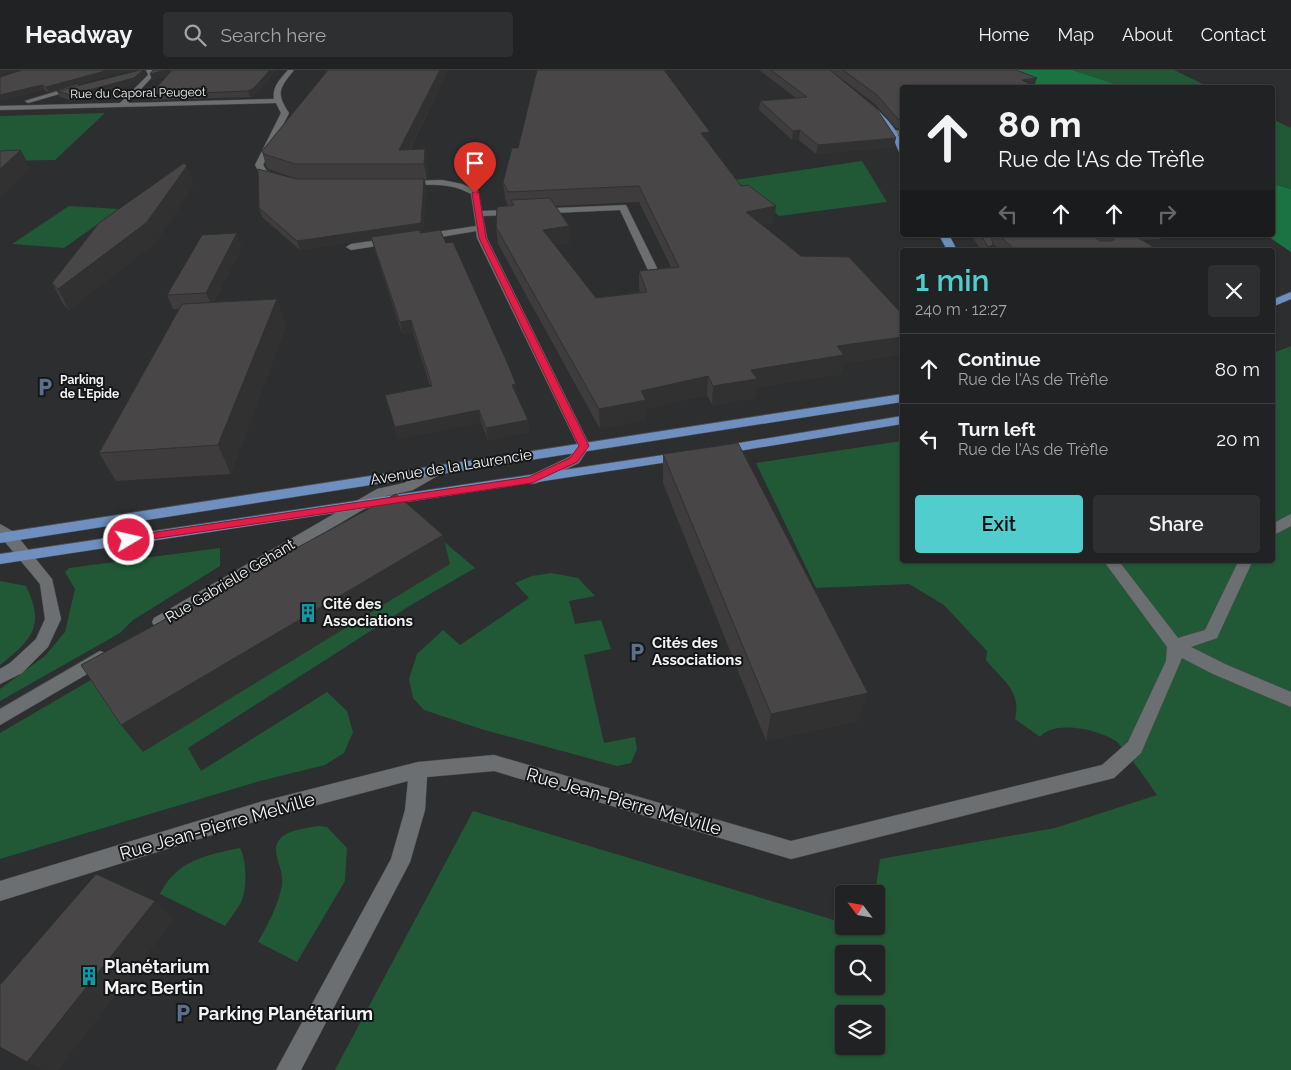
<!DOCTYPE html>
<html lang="en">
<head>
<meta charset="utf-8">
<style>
  :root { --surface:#212223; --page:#2d2f30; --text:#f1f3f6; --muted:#a2a4a6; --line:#3e3f41; --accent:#52cdce }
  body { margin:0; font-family:Raleway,sans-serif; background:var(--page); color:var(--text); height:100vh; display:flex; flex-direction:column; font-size:19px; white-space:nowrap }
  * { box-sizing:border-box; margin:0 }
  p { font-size:16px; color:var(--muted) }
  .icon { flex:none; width:28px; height:28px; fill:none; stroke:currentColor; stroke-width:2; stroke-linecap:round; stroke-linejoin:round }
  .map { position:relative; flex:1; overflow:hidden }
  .details { position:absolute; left:900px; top:178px; width:375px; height:315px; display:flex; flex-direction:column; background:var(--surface); border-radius:5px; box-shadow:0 1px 4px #0004,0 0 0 1px var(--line) }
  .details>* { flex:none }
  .hud { position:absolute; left:900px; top:15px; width:375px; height:152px; border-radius:5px; box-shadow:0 1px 4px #0004,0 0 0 1px var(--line); background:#212223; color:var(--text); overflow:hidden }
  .needle { width:32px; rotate:301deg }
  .buttons { position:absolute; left:835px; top:815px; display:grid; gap:10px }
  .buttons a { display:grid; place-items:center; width:50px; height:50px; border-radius:5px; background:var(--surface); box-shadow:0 1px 4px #0004,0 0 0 1px var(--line); font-size:25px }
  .pin { position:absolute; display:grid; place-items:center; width:42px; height:42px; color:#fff; margin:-51px -21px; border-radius:50% 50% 50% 0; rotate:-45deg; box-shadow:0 0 5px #0007 }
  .pin .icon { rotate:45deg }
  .me { position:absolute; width:55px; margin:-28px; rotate:81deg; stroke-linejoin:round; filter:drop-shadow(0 0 4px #0008) }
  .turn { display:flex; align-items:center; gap:18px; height:105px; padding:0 15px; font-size:22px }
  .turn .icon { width:65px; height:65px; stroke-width:2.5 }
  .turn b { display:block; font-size:35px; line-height:42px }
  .lanes { display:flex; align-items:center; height:48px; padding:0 15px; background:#0003; justify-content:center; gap:25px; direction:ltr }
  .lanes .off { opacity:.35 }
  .round { display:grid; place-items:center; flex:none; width:52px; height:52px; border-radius:5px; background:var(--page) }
  .overview { display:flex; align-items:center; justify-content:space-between; height:85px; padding:0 15px }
  h1 { font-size:30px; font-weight:600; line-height:38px; color:var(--accent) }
  .primary-button { display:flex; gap:10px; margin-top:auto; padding:10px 15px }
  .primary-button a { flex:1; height:58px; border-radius:5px; background:var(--accent); color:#111; font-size:20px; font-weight:600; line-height:58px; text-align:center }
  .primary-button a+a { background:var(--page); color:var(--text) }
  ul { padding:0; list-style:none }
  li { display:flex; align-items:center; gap:15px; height:70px; padding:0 15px; border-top:1px solid var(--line) }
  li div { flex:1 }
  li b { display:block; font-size:19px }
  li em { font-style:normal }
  header { display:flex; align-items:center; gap:30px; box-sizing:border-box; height:70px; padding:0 25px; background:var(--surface); border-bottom:1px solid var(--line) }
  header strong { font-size:24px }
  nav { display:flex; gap:28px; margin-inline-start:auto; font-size:18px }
  .search { width:350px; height:45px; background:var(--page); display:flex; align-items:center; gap:12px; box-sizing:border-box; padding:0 18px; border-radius:5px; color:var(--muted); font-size:19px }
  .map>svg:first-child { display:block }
</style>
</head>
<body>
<header>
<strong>Headway</strong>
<div class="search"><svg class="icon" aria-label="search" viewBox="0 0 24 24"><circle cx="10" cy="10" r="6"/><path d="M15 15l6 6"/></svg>Search here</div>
<nav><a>Home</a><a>Map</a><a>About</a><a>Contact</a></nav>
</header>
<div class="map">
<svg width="1291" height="1000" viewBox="0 0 1291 1000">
  <rect width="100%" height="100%" fill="#2c2e2f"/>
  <g fill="#215937" fill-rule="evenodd">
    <polygon points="1072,0 1174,0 1209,17 1124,17"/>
    <polygon points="105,43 55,90 0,91 0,46"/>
    <polygon points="1272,49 1291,58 1291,119 1273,114"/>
    <polygon points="862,91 887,132 779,146 735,110"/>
    <polygon points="69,136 119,139 64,178 12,174"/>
    <path d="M1291 276V1000H335L473 741 844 853V856H856L870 861 871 856H876L875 824 880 789 1055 758 1157 725C1151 716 1124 678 1117 672 1101 660 1054 649 1040 667L1015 649C1022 621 1002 610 986 590L987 581 944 535 909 514 816 518 756 393 902 371V490H1272L1273 283ZM844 884H876V916H844ZM844 944H876V976H844Z"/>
    <polygon points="415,447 475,498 411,535 188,678 201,701 327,622 347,641 353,662 344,683 325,695 260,711 0,789 0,663 343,463"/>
    <polygon points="220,478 220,496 133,550 120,563 0,631 0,619 45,586 65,562 75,519 65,502 69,498"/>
    <polygon points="551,503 578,508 595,526 569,531 575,554 601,550 611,579 584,585 604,673 635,667 637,679 631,693 617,696 481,659 424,640 413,628 409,609 417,584 443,560 460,575 529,528 515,513 532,506"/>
    <path d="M0 511 26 516C46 557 31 570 0 595Z"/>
    <path d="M318 756 327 757 347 778 345 811 297 892 258 872C268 854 278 836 282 815 284 803 277 793 276 781 275 760 304 759 318 756Z"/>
    <path d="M240 778C247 791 248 823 239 836 235 843 229 849 225 856L160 824C177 790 206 785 240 778Z"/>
  </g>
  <g fill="#1b7343">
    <polygon points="1003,0 1072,0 1124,17 1043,17"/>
    <polygon points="1273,114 1291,119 1291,182 1266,165 1272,165"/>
  </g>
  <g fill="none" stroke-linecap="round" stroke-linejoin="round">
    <g stroke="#4a4b4d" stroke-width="1">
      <g id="minor">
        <path d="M146 0H152L154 5 128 33 274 29C272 17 280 9 288 0H294C280 18 275 22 289 43L263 95 267 101 280 106V110L261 105 255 95 281 43 276 33 0 40V36L120 33 148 5Z"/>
        <polygon points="78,15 80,18 28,33 25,31"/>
        <polygon points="894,60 902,61 902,65 891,64 891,60"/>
        <path d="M442 110 462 114 478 121 482 141 626 135 658 200 653 203 648 200 620 140 483 146 487 168 590 376 579 393 537 413 532 414 525 410 527 407 569 387 578 376 477 168 476 161 423 170 418 167 423 164 476 156 471 124C451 112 428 115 405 115L401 113 405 111Z"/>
        <polygon points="393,168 396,169 396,173 351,180 346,177 351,174"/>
        <polygon points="441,394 448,398 446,401 413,420 386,426 166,556 160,558 154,556 152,552 154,548 377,419 404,413"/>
        <polygon points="1291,444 1291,456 1272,466 1272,454"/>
        <polygon points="0,454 14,462 52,509 61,549 48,577 22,603 0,614 0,599 10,593 36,569 45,549 40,514 0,466"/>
        <polygon points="1103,490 1118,490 1178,568 1205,560 1239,490 1253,490 1217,568 1191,577 1225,594 1291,622 1291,637 1213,604 1182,588 1141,683 1114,708 791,789 494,701 427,707 425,740 410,792 301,1000 276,1000 391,789 405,740 408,711 260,750 0,831 0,811 260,732 418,692 494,685 791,771 1102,695 1128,672 1166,591 1167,577"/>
        <polygon points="100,581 106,583 108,588 106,593 0,655 0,639"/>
      </g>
    </g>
    <g stroke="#4a4b4d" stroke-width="1">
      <g id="major">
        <path d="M871 37H875C888 51 902 62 902 82H899L891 63 871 39Z"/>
        <polygon points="939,165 949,165 957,180 947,180"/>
        <polygon points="1291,222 1291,229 1272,237 1272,230"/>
        <polygon points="902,324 902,332 0,473 0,463"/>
        <polygon points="902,346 902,354 721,384 715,380 721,376"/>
        <polygon points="683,382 690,386 688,389 0,494 0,484"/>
      </g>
    </g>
    <use href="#minor" fill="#6c6f71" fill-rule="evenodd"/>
    <use href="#major" fill="#6e8fbf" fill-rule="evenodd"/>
  </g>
  <g fill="#3e3c3d" fill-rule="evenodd">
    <polygon points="0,0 131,0 49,22 45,21 18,1"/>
    <polygon points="153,0 276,0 256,24 250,27 152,30 150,25 167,6 152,10"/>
    <polygon points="448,0 410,80 425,79 428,94 427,109 425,109 426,117 423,162 420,162 421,163 517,327 528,350 529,362 488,370 481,352 398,369 385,325 430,316 413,262 402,264 374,178 372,169 300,180 262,147 259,138 298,109 268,99 266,96 262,81"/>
    <polygon points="759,0 830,0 894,77 816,84 799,70 792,70 759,40 760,31 796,28"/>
    <polygon points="830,0 1016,0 902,18 902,75 900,67 902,59 896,58 875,34"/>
    <polygon points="146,5 136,14 73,31 60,27 57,21"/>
    <path d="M709 74 741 116 774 153 763 155 843 294 841 304 756 318 755 328 712 335 707 325 646 339V349L600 359 498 174 496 157 508 136 505 128 503 112ZM639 132 671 197 639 201V218L640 222 596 228 555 175 570 173 555 136Z"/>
    <polygon points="194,114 155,173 69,240 63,234 52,213"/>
    <polygon points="972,165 1162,165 1160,169 1142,170 1158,180 1000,180 992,173 992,180 980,180"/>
    <polygon points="242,177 214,232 277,229 286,256 231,404 116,411 99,383 179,239 173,239 167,225"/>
    <polygon points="663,384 859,651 766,671 663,413"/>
  </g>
  <g fill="#323132">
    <polygon points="0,0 23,0 0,5"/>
    <polygon points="109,0 131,0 49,22 46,17"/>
    <polygon points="143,0 144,0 146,5 136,14 73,31 70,25"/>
    <polygon points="166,0 175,0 176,3 152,10 150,4"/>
    <polygon points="270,0 276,0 256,24 250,27 248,21"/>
    <polygon points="440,0 448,0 402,95 399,80"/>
    <polygon points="1037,8 1034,16 1022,10"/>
    <polygon points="42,15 45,21 0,31 0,25"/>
    <polygon points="800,60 799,70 792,70 793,61"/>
    <polygon points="710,62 709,78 701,63"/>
    <polygon points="896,68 894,77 816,84 818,75"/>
    <polygon points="425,79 428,94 427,109 424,94"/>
    <polygon points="21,80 30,98 0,127 0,99"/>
    <polygon points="187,96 194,114 155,173 69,240 58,219"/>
    <polygon points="424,109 426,117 423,162 420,162 422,171 420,162 300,180 297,171"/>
    <polygon points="776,136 774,153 745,159 746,142"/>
    <polygon points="569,156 570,173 545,177 543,160"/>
    <polygon points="237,163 242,177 212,237 206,223"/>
    <polygon points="993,175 992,180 987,180 988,177"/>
    <polygon points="277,229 286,256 231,404 218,375"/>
    <polygon points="411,250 413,262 402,264 400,252"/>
    <polygon points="902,267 902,285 843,294 841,304 756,318 755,328 712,335 713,316 751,300 837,276"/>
    <polygon points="708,306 707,325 646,339 646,349 600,359 599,339 641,321"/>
    <polygon points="516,314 517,327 512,315"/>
    <polygon points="479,340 481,352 398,369 395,357"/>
    <polygon points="528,350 529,362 488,370 486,358"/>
    <polygon points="443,465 450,494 143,682 121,655"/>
    <polygon points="868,623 859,651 766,671 771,644"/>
    <polygon points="155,831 174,850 58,1000 42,1000 27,992"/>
  </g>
  <g fill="#484647" stroke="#323132">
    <polygon points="22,0 109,0 46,17 42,15 0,25 0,7"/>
    <polygon points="140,0 143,0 134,8 70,25 57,21"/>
    <polygon points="153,0 166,0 150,4"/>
    <polygon points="172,0 270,0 254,18 248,21 150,25"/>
    <polygon points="328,0 440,0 399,80 425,79 424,94 295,94 264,84 262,81"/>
    <polygon points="537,0 664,0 710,62 701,63 741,116 748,115 776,136 746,142 801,186 849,187 902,244 902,267 837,276 844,285 751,300 757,309 713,316 708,306 641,321 646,330 599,339 496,157 497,137 514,135 511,130 550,128 569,156 543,160 596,228 647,222 639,201 679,197 639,116 508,122 503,112 512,78 518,78"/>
    <polygon points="771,0 830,0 876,38 896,68 818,75 800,60 793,61 760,31 807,27"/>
    <polygon points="843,0 1016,0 1037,8 1022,10 1037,18 902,18 902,50 898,49 877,25"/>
    <polygon points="21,80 0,99 0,81"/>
    <polygon points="184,93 187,96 146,153 58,219 52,213 99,153"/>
    <polygon points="258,99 297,109 424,109 421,153 297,171 259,138"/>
    <polygon points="420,160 420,163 440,160 446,173 453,172 507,292 516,314 512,315 528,350 486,358 479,340 395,357 385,325 432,316 411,250 400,252 371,167"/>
    <polygon points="237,163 206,223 167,225 202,165"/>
    <polygon points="981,165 991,165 993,175 988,177"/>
    <polygon points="999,165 1092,165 1100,171 1112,171 1114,169 1109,165 1134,165 1158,180 1015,180"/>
    <polygon points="277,229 218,375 99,383 182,234"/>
    <polygon points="738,373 868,623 771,644 663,384"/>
    <polygon points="396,424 443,465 121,655 81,595"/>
    <polygon points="96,804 155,831 27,992 0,977 0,915"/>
  </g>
  <polygon fill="#e11d48" stroke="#92132f" points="475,121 479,123 486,168 589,376 577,392 532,413 125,473 125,467 129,466 529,407 570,388 579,376 479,168 472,123"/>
  <defs>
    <g id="parking-bare" transform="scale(1.5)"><path d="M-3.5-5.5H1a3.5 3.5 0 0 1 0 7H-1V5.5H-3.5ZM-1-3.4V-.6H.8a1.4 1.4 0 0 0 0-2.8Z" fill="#5c6f8a" stroke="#151617" stroke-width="2.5" paint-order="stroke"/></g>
    <g id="building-bare" transform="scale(1.5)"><path d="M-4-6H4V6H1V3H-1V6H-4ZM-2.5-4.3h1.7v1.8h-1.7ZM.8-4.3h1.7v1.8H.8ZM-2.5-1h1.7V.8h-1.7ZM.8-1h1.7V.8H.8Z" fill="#0f9aa8" stroke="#151617" stroke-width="2.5" paint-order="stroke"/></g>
  </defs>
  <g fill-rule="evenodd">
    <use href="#parking-bare" x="45" y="317"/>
    <use href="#building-bare" x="308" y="543"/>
    <use href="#parking-bare" x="637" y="582"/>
    <use href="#building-bare" x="89" y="906"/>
    <use href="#parking-bare" x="183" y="943"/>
  </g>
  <g text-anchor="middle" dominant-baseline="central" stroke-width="4" stroke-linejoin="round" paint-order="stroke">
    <g font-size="12" fill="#f3f4f5" stroke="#151617">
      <text transform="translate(138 23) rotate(-1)">Rue du Caporal Peugeot</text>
    </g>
    <g font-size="12" font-weight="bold" fill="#f3f4f5" stroke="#151617" text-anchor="start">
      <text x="60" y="310">Parking<tspan x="60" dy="14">de L'Epide</tspan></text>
    </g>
    <g font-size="15" fill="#f3f4f5" stroke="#151617">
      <text transform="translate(451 397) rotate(-9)">Avenue de la Laurencie</text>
      <text transform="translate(230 511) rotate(-31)">Rue Gabrielle Gehant</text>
    </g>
    <g font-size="15" font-weight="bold" fill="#f3f4f5" stroke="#151617" text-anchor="start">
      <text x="323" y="534">Cité des<tspan x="323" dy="17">Associations</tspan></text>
      <text x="652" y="573">Cités des<tspan x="652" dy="17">Associations</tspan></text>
    </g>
    <g font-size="18" fill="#f3f4f5" stroke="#151617">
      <text transform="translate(624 731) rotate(16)">Rue Jean-Pierre Melville</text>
      <text transform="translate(217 756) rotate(-16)">Rue Jean-Pierre Melville</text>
    </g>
    <g font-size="18" font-weight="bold" fill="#f3f4f5" stroke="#151617" text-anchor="start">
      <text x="104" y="896">Planétarium<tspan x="104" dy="21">Marc Bertin</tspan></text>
      <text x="198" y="943">Parking Planétarium</text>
    </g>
  </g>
</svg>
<div class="buttons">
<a><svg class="needle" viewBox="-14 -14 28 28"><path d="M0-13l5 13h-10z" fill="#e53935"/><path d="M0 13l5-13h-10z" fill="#a2a4a6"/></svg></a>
<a><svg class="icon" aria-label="search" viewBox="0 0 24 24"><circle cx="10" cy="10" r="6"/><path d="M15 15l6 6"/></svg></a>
<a><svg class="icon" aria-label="layers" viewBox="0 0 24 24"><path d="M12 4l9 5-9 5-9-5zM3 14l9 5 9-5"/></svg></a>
</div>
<div class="pin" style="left:475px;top:123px;background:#d93025"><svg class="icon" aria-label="arrive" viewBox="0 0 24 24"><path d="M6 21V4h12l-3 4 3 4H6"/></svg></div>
<svg class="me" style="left:129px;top:470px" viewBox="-20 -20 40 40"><circle r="17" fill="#e11d48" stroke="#fff" stroke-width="3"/><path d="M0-11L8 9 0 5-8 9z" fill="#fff"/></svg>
<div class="hud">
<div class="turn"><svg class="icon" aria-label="ahead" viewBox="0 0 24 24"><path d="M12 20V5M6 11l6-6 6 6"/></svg><div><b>80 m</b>Rue de l'As de Trèfle</div></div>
<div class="lanes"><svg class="icon off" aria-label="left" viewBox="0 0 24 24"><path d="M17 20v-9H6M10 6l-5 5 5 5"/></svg><svg class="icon" aria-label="ahead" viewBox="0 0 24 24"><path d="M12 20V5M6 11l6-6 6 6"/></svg><svg class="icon" aria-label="ahead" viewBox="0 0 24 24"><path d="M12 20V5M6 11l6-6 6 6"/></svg><svg class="icon off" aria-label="right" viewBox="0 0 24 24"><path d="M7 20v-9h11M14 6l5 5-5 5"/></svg></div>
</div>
<section class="details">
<div class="overview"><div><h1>1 min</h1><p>240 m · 12:27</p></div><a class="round"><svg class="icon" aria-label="close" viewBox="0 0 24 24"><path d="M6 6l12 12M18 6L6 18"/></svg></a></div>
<ul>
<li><svg class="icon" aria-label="ahead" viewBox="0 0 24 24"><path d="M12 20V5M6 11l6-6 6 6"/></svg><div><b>Continue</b><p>Rue de l'As de Trèfle</p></div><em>80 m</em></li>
<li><svg class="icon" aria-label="left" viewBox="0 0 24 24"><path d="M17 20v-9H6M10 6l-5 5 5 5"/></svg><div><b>Turn left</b><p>Rue de l'As de Trèfle</p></div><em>20 m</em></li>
</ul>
<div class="primary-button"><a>Exit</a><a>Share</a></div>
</section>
</div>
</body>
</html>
